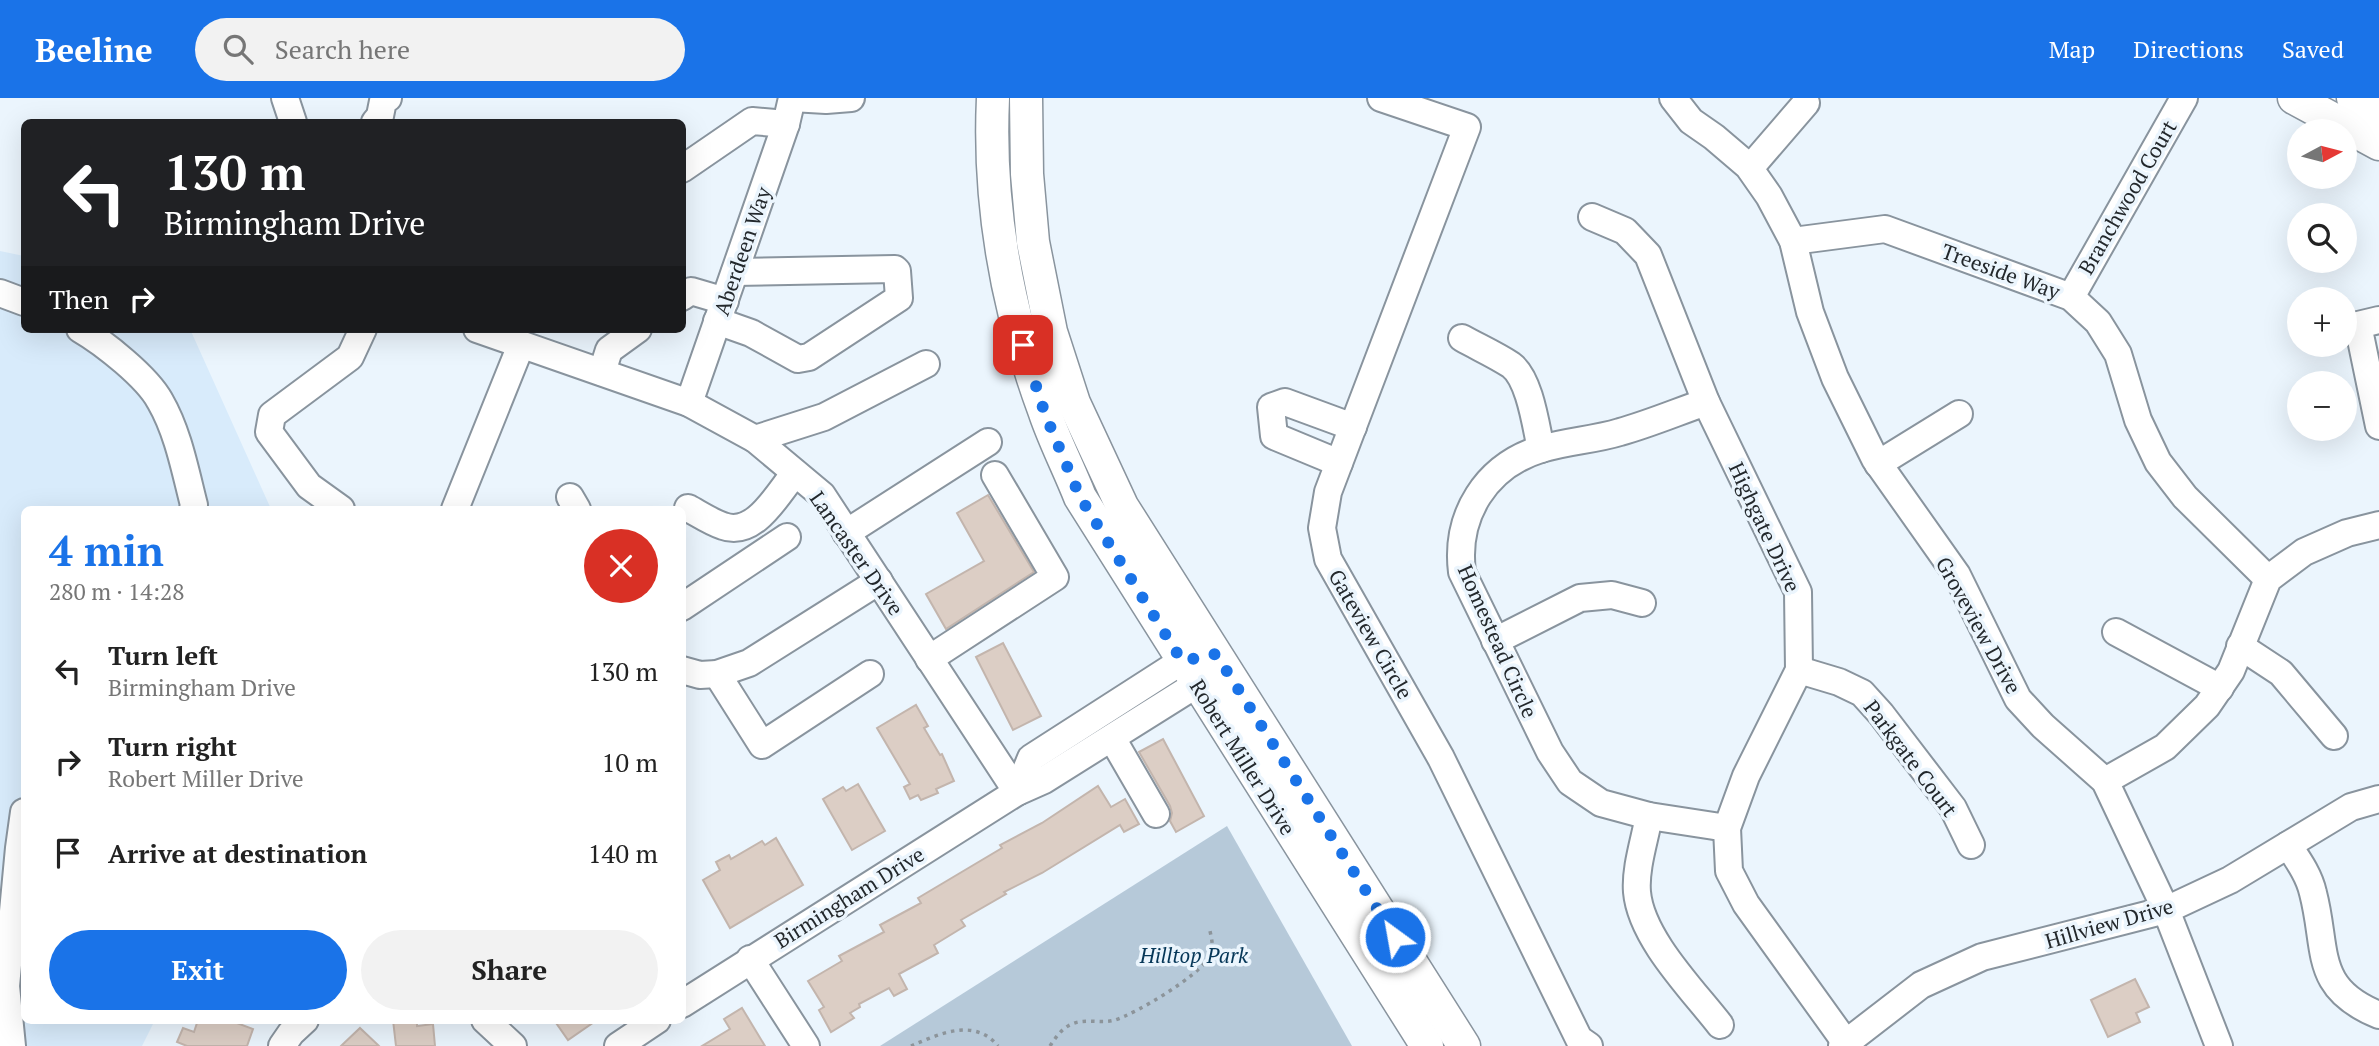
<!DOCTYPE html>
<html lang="en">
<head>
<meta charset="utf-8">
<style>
  :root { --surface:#fff; --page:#f2f2f2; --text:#222; --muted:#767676; --accent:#1a73e8 }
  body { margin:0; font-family:"PT Serif",serif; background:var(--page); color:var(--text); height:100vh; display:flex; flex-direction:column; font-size:26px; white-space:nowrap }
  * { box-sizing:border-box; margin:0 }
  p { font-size:23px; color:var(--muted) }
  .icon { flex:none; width:38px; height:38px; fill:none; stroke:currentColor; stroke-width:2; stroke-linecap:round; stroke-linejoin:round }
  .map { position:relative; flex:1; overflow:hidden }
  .drawer { position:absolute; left:21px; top:408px; width:665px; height:518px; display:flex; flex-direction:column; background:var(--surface); border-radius:10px; box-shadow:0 7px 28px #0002 }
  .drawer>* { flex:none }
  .top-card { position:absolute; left:21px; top:21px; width:665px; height:214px; border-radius:10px; box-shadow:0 7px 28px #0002; background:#202124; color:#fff; overflow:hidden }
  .needle { width:46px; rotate:83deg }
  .tools { position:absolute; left:2287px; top:21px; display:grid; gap:14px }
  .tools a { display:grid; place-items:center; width:70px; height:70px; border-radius:50%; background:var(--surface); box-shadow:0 7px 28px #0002; font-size:35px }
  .pin { position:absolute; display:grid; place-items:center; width:60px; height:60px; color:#fff; margin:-30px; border-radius:14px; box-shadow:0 4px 10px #0006 }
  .me { position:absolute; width:77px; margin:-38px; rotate:328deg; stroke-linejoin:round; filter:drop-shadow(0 0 5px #0008) }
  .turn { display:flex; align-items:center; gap:24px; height:147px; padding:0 28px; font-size:32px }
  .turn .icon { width:91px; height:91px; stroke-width:2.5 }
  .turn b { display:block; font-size:49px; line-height:60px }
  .then { display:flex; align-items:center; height:66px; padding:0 28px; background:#0003; gap:14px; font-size:26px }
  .round { display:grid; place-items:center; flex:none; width:74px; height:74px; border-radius:37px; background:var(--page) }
  .head { display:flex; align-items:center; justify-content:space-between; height:119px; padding:0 28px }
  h1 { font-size:42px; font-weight:700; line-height:52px; color:var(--accent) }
  .action { display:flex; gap:14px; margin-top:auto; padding:14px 28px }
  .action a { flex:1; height:80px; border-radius:42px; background:var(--accent); color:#fff; font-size:28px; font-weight:700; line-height:80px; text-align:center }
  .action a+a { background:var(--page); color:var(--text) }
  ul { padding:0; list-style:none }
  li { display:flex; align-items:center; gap:21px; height:91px; padding:0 28px }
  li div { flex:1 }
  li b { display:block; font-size:26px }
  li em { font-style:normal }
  header { display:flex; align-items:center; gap:42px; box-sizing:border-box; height:98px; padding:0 35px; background:var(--accent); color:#fff }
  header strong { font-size:33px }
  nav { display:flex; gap:38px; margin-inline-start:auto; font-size:24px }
  .search { width:490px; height:63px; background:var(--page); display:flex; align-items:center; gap:18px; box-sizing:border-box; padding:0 24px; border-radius:38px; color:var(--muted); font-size:26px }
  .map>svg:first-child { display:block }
</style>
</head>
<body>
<header>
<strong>Beeline</strong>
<div class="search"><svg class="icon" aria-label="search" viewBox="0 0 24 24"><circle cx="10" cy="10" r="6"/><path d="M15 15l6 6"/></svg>Search here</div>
<nav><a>Map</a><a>Directions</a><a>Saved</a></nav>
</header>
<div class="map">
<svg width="2379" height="948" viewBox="0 0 2379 948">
  <rect width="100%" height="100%" fill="#ebf5fd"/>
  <polygon fill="#d8ebfb" points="0,153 24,158 24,231 190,231 271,411 24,411 24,922 155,922 142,948 0,948"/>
  <polygon fill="#b6c9d9" points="1227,728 1352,948 880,948"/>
  <g fill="#dccec5" stroke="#c3b5ad" stroke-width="2">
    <polygon points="988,397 1034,474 946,531 926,496 984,463 957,415"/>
    <polygon points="1003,545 1041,618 1013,632 976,559"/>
    <polygon points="916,607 928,628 924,630 940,657 942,656 954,683 936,691 938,695 921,702 918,697 910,701 904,689 910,686 877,630"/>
    <polygon points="1163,641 1204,718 1176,734 1170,723 1172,715 1170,708 1139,654"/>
    <polygon points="858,686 885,733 852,752 823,701 843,689 846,693"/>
    <polygon points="1098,688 1111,709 1125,701 1139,726 1124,734 1120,727 1042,775 1004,794 1006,796 961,822 965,828 934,847 938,855 899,876 907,891 894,898 889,890 859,906 860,909 850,915 854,920 831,934 819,912 824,909 808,883 842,863 839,858 884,834 880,827 921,805 918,800 1002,750 1000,747 1042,725"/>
    <polygon points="776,740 803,787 730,830 703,782 720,772 716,764 729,757 731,761 762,743 765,747"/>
    <polygon points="2135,881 2149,909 2136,915 2140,924 2108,939 2091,902"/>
    <polygon points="742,910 765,948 702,948 730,931 724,921"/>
    <polygon points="198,922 229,922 253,931 247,948 187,948 177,944 183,930 194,934"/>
    <polygon points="393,922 417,922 417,928 433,926 435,948 396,948"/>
    <polygon points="554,922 597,922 568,942"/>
    <polygon points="360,930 379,948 341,948"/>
  </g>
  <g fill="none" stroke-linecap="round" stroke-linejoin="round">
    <g stroke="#89949e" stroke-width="30">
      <g id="minor">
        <polyline points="285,0 293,24"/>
        <polyline points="792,0 826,2 851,0"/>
        <polyline points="1381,0 1467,29 1328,394 1322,430 1328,461 1441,660 1579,941 1589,948"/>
        <polyline points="1673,0 1691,23 1714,39 1748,68 1769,98 1793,143 1810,214 1835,280 1875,361 1957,477 2018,601 2043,628 2105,683 2166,812 2219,948"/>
        <polyline points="375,24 380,18 383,3 388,0"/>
        <polyline points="1750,70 1806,5"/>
        <polyline points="682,71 752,23 786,26"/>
        <polyline points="1592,119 1625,133 1648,157 1706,304 1798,494 1799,572 1746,678 1727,730 1729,773 1746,806 1846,945"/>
        <polyline points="1793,143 1885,131 2071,199 2098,224 2118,256 2138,322 2158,364 2185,399 2268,481"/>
        <polyline points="0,195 24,204"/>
        <polyline points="682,199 691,193 725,203"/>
        <polyline points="2071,199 2184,0"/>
        <polyline points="2379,222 2358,227 2379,328"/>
        <polyline points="717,223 751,235 798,261 809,259 899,200 897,173 895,171 735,174"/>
        <path d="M80 231C104 245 147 279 160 303 178 334 185 372 194 407L193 411"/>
        <polyline points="477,231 689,305 755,341 822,397 1017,694"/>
        <path d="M1462 240C1478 249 1496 257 1511 267 1530 281 1536 329 1541 351"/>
        <polyline points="602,274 609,252 638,231"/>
        <path d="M1706 304C1677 314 1649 326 1620 334 1594 342 1567 343 1541 351 1486 368 1455 417 1462 474L1550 654 1570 684 1601 705 1649 718 1727 730"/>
        <polyline points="689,305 786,26 792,0"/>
        <polyline points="755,341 824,319 926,266"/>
        <polyline points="1339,365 1274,338 1271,309 1285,304 1353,329"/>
        <polyline points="1878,366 1959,316"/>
        <polyline points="570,399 577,411"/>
        <path d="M688 410C699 416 711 424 723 428 755 440 778 395 795 375"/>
        <polyline points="341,411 309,388 269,334 272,317 350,259 363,231"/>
        <polyline points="455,411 521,247"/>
        <polyline points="846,435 988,344"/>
        <polyline points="682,509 787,439"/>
        <polyline points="2116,534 2220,590"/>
        <polyline points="1495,543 1580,500 1612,497 1642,505"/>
        <polyline points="2240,548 2281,575 2334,638"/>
        <polyline points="929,561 1055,479 995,377"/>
        <polyline points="682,572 700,577 717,576 749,565 879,483"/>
        <polyline points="1799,572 1839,584 1862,595 1881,616 1953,710 1971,747"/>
        <polyline points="717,576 762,647 870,576"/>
        <polyline points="1112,640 1156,716"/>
        <polyline points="2105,683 2165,649 2207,608 2231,573 2268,481 2304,454 2347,435 2379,427"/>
        <polyline points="1017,694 1031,660 1182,563 1202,559"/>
        <path d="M1649 718C1645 741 1635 770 1637 794 1641 840 1692 891 1720 927"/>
        <path d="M2288 747C2298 762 2309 777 2313 795 2328 852 2312 890 2379 917"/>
        <polyline points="750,861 806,948"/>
        <polyline points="682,906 1017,694 1044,682 1197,586 1207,571"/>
        <polyline points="485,922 513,948"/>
        <polyline points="12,948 6,888 19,750 24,714"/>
        <polyline points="282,948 291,935 305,922"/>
        <polyline points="618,948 657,922"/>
        <polyline points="1842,948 1921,887 1982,859 2166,812 2230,782 2351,709 2379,701"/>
      </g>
    </g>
    <g stroke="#89949e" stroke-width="35">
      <g id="major">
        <path d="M993 0C988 107 1008 215 1045 315 1055 344 1069 371 1080 399L1427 948"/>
        <polyline points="1026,0 1027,76 1033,144 1051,234 1074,305 1122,408 1464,948"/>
        <polyline points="2294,0 2379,46"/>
        <polyline points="2353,0 2379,14"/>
      </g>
    </g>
    <g stroke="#8c949a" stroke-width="3.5" stroke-dasharray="3.5 5" stroke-linecap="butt">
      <path d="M911 948C939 936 974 919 998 948"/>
      <path d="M1050 948C1056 939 1062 930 1072 926 1085 920 1102 926 1115 922 1137 915 1199 878 1209 859 1214 850 1212 842 1210 833"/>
    </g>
    <use href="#minor" stroke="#fff" stroke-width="26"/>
    <use href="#major" stroke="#fff" stroke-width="32"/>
  </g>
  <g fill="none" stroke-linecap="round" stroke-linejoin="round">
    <polyline stroke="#1a73e8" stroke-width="12" stroke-dasharray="0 21.6" points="1023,247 1045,316 1080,399 1182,563 1216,556 1395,839"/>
  </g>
  <g text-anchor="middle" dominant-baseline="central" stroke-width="7" stroke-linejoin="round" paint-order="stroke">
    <g font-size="21" fill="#23282c" stroke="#ebf5fd">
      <text transform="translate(2127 99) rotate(-60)">Branchwood Court</text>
      <text transform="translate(742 153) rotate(-71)">Aberdeen Way</text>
      <text transform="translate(2001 173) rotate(20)">Treeside Way</text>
      <text transform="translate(1765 429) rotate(65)">Highgate Drive</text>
      <text transform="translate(857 455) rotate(55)">Lancaster Drive</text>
      <text transform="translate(1979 527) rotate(61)">Groveview Drive</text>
      <text transform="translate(1371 536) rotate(60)">Gateview Circle</text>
      <text transform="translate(1498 543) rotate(66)">Homestead Circle</text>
      <text transform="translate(1243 659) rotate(58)">Robert Miller Drive</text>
      <text transform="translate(1911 660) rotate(53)">Parkgate Court</text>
      <text transform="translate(849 799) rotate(-32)">Birmingham Drive</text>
      <text transform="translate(2109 825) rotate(-16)">Hillview Drive</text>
    </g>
    <g font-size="21" font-style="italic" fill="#063758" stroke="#ebf5fd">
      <text x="1194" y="857">Hilltop Park</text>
    </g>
  </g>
</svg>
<div class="tools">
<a><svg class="needle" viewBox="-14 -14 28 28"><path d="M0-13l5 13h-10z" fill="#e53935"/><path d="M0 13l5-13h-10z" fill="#767676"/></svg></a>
<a><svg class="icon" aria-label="search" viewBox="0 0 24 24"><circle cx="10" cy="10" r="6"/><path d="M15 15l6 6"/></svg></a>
<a>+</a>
<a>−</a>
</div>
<div class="pin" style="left:1023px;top:247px;background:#d93025"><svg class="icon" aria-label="arrive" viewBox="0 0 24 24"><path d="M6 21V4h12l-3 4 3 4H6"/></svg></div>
<svg class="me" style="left:1395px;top:839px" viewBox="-20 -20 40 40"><circle r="17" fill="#1a73e8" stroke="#fff" stroke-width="3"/><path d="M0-11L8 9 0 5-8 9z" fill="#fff"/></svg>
<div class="top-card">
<div class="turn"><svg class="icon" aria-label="left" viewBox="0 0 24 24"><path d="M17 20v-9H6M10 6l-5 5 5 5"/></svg><div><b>130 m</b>Birmingham Drive</div></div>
<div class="then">Then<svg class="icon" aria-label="right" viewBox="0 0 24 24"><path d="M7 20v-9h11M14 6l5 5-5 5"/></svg></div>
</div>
<section class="drawer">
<div class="head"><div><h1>4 min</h1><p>280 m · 14:28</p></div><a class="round" style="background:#d93025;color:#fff"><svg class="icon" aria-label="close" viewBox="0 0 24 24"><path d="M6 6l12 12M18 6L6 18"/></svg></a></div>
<ul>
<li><svg class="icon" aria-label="left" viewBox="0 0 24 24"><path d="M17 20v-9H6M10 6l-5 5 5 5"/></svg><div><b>Turn left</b><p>Birmingham Drive</p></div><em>130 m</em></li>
<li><svg class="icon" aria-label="right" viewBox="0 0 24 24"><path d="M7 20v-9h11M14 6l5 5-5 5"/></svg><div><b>Turn right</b><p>Robert Miller Drive</p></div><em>10 m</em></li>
<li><svg class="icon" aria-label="arrive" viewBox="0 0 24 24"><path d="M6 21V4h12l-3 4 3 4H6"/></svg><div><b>Arrive at destination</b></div><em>140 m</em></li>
</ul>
<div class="action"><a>Exit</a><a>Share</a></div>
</section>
</div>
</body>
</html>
